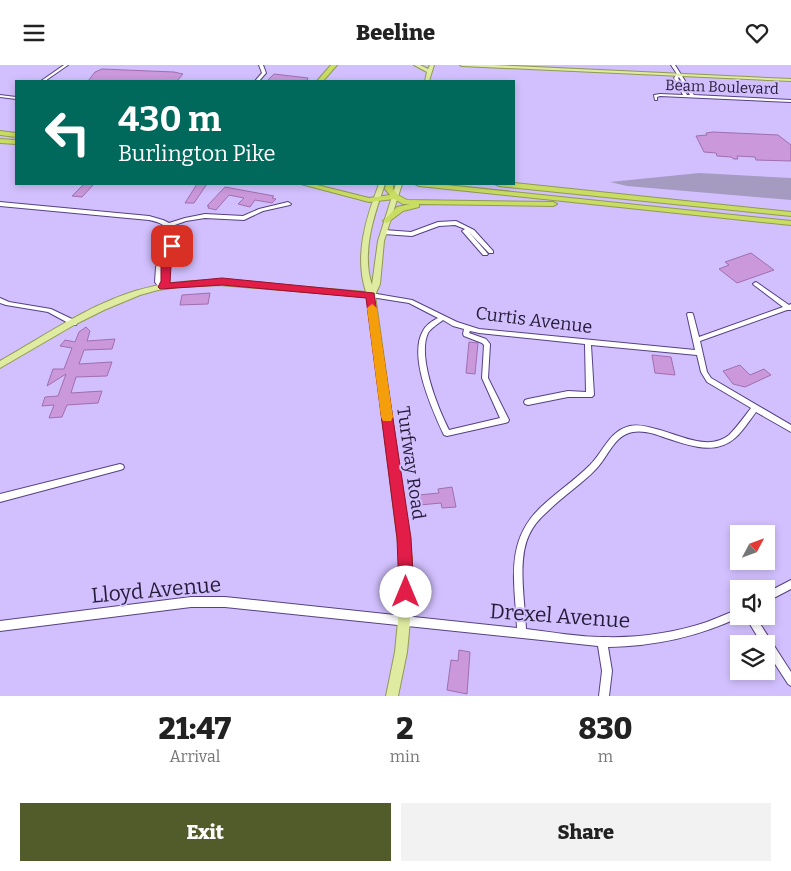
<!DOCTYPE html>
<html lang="en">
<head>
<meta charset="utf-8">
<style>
  :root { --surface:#fff; --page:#f2f2f2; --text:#222; --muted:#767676; --accent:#525b2a }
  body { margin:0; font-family:Bitter,serif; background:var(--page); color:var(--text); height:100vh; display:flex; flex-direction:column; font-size:19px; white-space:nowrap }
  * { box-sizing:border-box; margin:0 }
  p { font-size:16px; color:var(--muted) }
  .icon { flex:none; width:28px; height:28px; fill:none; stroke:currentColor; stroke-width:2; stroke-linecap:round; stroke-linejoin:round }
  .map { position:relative; height:631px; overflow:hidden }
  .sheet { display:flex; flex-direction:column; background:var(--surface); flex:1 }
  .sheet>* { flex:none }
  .hud { position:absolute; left:15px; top:15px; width:500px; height:105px; border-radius:0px; box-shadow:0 2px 8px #0003; background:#00695c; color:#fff; overflow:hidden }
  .needle { width:32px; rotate:49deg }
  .fabs { position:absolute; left:730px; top:460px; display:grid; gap:10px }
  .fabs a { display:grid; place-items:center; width:45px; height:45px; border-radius:0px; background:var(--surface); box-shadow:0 2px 8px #0003; font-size:25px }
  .pin { position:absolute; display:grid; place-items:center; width:42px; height:42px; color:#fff; margin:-21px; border-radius:10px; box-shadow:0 2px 8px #0006 }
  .me { position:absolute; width:55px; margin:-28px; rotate:0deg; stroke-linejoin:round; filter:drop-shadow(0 0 4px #0008) }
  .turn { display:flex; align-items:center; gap:18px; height:105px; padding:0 20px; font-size:22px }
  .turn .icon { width:65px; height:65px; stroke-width:2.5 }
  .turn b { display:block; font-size:35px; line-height:42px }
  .eta { display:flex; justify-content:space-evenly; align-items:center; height:85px; text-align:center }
  .eta b { font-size:30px; font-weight:800; line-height:35px }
  .action { display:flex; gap:10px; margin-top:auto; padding:10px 20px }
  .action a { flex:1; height:58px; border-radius:0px; background:var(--accent); color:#fff; font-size:20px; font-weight:800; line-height:58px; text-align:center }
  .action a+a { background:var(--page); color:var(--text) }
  header { display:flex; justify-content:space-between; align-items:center; height:65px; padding:0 20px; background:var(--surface); font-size:22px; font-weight:800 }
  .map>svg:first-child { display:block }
</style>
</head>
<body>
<header><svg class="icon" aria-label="menu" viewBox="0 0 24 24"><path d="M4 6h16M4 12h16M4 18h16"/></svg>Beeline<svg class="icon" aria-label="heart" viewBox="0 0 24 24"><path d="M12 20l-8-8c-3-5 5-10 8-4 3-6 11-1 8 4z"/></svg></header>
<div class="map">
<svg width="791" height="631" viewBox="0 0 791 631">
  <rect width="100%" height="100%" fill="#d2c0fe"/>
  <polygon fill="#a59bc0" points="699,108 791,113 791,135 627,121 610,117"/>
  <g fill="#ca98db" stroke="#9f6faf">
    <polygon points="102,4 174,7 183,9 177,16 88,16 95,7"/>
    <polygon points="274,9 308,13 307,16 267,16"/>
    <polygon points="713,67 778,70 791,80 791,96 756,95 755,92 737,91 738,94 734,94 731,92 717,91 716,88 704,87 696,71 707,70 706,68"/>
    <polygon points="84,119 94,119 82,132 72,131"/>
    <polygon points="197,119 207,119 194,138 185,138"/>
    <polygon points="225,122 274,131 272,133 276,134 272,138 255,135 250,142 238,139 244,133 229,130 216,145 208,143 209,141 207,141"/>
    <polygon points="751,188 774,205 737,218 719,204 729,200 725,197"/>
    <polygon points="210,228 208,239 180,240 182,230"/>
    <polygon points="86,262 90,266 87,276 115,274 112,284 84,285 79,299 112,297 107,311 76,312 71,328 102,326 98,338 67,340 62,352 49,353 54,340 42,341 45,332 58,331 66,309 47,321 53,304 64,304 72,283 60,281 65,275 75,277 79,267"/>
    <polygon points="469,277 478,278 475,309 466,308"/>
    <polygon points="652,290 671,292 675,310 655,308"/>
    <polygon points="740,300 750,310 764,304 771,310 745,322 733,319 723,306"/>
    <polygon points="452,422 456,442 442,443 441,438 420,440 418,430 439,428 438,424"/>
    <polygon points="459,585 470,587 467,629 447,625 451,595 458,596"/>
  </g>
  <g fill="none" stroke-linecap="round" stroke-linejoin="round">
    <g stroke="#564082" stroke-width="2">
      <g id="minor">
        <polygon points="64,0 68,0 45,16 41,16"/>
        <polygon points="259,0 263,0 266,8 259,16 255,16 262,8"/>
        <path d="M671 0H675L694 30 791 35V37L660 31 657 32V35H655L654 30 660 29 683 30 674 13 677 9ZM679 12 690 30H687L678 13Z"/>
        <polygon points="0,30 16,32 16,34 0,32"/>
        <path d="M0 137 149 151 163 155 169 158 185 153 205 149 243 151 259 144 288 137 291 139 290 140 263 146 244 155 205 153 186 156 172 161 177 169 174 181 164 198 169 201V216L165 223C161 225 157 220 155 217L156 202 168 181 171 169C167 160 159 157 149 155L0 141ZM162 201 163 216 162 218 161 217Z"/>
        <polygon points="456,156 474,165 493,186 493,188 489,188 468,166 488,189 487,190 483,190 463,167 462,166 465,164 455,160 439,161 412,171 384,169 381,167 384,165 411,167 438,157"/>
        <path d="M756 217 789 240 791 239V245H787L700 276 707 307 711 313 791 360V367L756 347C749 356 743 366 735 373 715 391 688 380 666 373 656 369 643 365 633 367 614 370 608 392 596 404 582 419 563 431 548 446 540 453 533 461 529 470 517 495 525 537 526 564 552 567 578 572 604 572 638 573 674 568 707 557 718 553 728 548 739 544V551H742C698 572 656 581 608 582L612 606 609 631H599L602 606 598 581 225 542H191L0 566V556L191 532H225L517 563C515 518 504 477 541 442 557 427 575 415 590 400 604 386 609 366 630 361 639 359 648 362 656 364 678 369 708 387 729 370 737 362 744 352 751 343L707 317 701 307 697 290 591 280 594 330 592 332H568L528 340 525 339 524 337 525 335 528 334 568 326 586 327 585 279 479 268 470 266 469 268 486 274 490 279 488 313 509 355 508 357 505 358 447 371 444 370 443 368C432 344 408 291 423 266 426 260 432 256 438 253L409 238 371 232 369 231 368 230 369 229 371 228 412 235 457 257 479 264 695 285 687 249 688 248H692L693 249 699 272 783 242 754 220 753 219 754 218ZM443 255 453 261 464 264 463 269 464 271 482 278 484 280 482 313 500 353 449 365C438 343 417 292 428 268 431 263 438 259 443 255Z"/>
        <polygon points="0,233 9,237 51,244 76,256 77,258 76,260 72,260 48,247 6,240 0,238"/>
        <polygon points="120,399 123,400 124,402 123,404 120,405 0,437 0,429"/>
        <polygon points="791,515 791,524 766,537 766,528"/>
        <polygon points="745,551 755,551 791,607 791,621 788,619 766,585 766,579 762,579"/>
      </g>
    </g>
    <g stroke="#909953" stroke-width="2">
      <g id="major">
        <polygon points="414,0 420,0 428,4 430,0 434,0 429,16 425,16 427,7"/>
        <polygon points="460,0 493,0 791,14 791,16 462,1"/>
        <path d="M379 119H385C374 150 361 188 372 220L378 176 396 119H402L384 176 380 219 375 230 412 494 410 556 407 587 398 631H386L395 587 398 556 400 494 367 232 219 220 179 222 158 225 140 230 104 245 74 260 0 303V296C44 271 87 241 135 226 187 210 241 215 294 221 318 223 342 225 366 227 354 191 366 153 379 119Z"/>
      </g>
    </g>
    <g stroke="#909953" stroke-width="2">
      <g id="highway">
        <polygon points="331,0 337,0 323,16 317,16"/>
        <polygon points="0,66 16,68 16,72 0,70"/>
        <polygon points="0,74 16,75 16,79 0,78"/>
        <polygon points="514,118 791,147 791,151 499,121 495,119"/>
        <polygon points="301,119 313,119 369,133 390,130 385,124 386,119 393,119 393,124 398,130 407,135 553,137 557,139 553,141 419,139 419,142 403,146 387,158 383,156 397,142 410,139 403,139 394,134 369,137"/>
        <polygon points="415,119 437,119 791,156 791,160 419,121"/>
      </g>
    </g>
    <use href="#minor" fill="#fff" fill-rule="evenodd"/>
    <use href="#major" fill="#dfeba1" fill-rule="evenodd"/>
    <use href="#highway" fill="#c9dd62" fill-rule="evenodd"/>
  </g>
  <polygon fill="#e11d48" stroke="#92132f" points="172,178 176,181 168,198 171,201 170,218 222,213 374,228 411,473 414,527 412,532 406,534 401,532 399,527 397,473 366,233 222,220 160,224 158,222 161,216 161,202 158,199 167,181"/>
  <polygon fill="#f59e0b" points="372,239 377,243 393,352 391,356 383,356 381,352 367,243"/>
  <g text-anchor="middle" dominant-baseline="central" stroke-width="4" stroke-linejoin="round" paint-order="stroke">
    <g font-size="15" fill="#251b38" stroke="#d2c0fe">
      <text transform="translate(722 22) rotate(2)">Beam Boulevard</text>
    </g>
    <g font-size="18" fill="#251b38" stroke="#d2c0fe">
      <text transform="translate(534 255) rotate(7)">Curtis Avenue</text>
      <text transform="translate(411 398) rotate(82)">Turfway Road</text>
    </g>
    <g font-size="21" fill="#251b38" stroke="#d2c0fe">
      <text transform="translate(156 525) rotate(-5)">Lloyd Avenue</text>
      <text transform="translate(560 551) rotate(4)">Drexel Avenue</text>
    </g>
  </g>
</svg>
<div class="fabs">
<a><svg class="needle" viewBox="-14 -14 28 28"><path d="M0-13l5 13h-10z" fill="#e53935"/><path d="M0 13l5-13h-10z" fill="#767676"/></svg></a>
<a><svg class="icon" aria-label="sound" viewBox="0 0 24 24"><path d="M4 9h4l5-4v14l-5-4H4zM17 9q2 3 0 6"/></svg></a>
<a><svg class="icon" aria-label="layers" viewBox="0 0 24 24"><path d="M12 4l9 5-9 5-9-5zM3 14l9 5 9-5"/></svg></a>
</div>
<div class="pin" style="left:172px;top:181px;background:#d93025"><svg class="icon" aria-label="arrive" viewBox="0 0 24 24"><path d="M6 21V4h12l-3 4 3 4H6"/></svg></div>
<svg class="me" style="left:406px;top:527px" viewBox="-20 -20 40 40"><circle r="19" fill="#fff"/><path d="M0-13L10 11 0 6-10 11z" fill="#e11d48"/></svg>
<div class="hud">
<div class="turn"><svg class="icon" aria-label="left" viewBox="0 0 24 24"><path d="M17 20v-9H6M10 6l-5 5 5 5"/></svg><div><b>430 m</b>Burlington Pike</div></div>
</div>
</div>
<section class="sheet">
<div class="eta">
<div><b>21:47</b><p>Arrival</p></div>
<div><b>2</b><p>min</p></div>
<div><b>830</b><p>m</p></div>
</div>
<div class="action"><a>Exit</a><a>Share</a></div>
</section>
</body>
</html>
